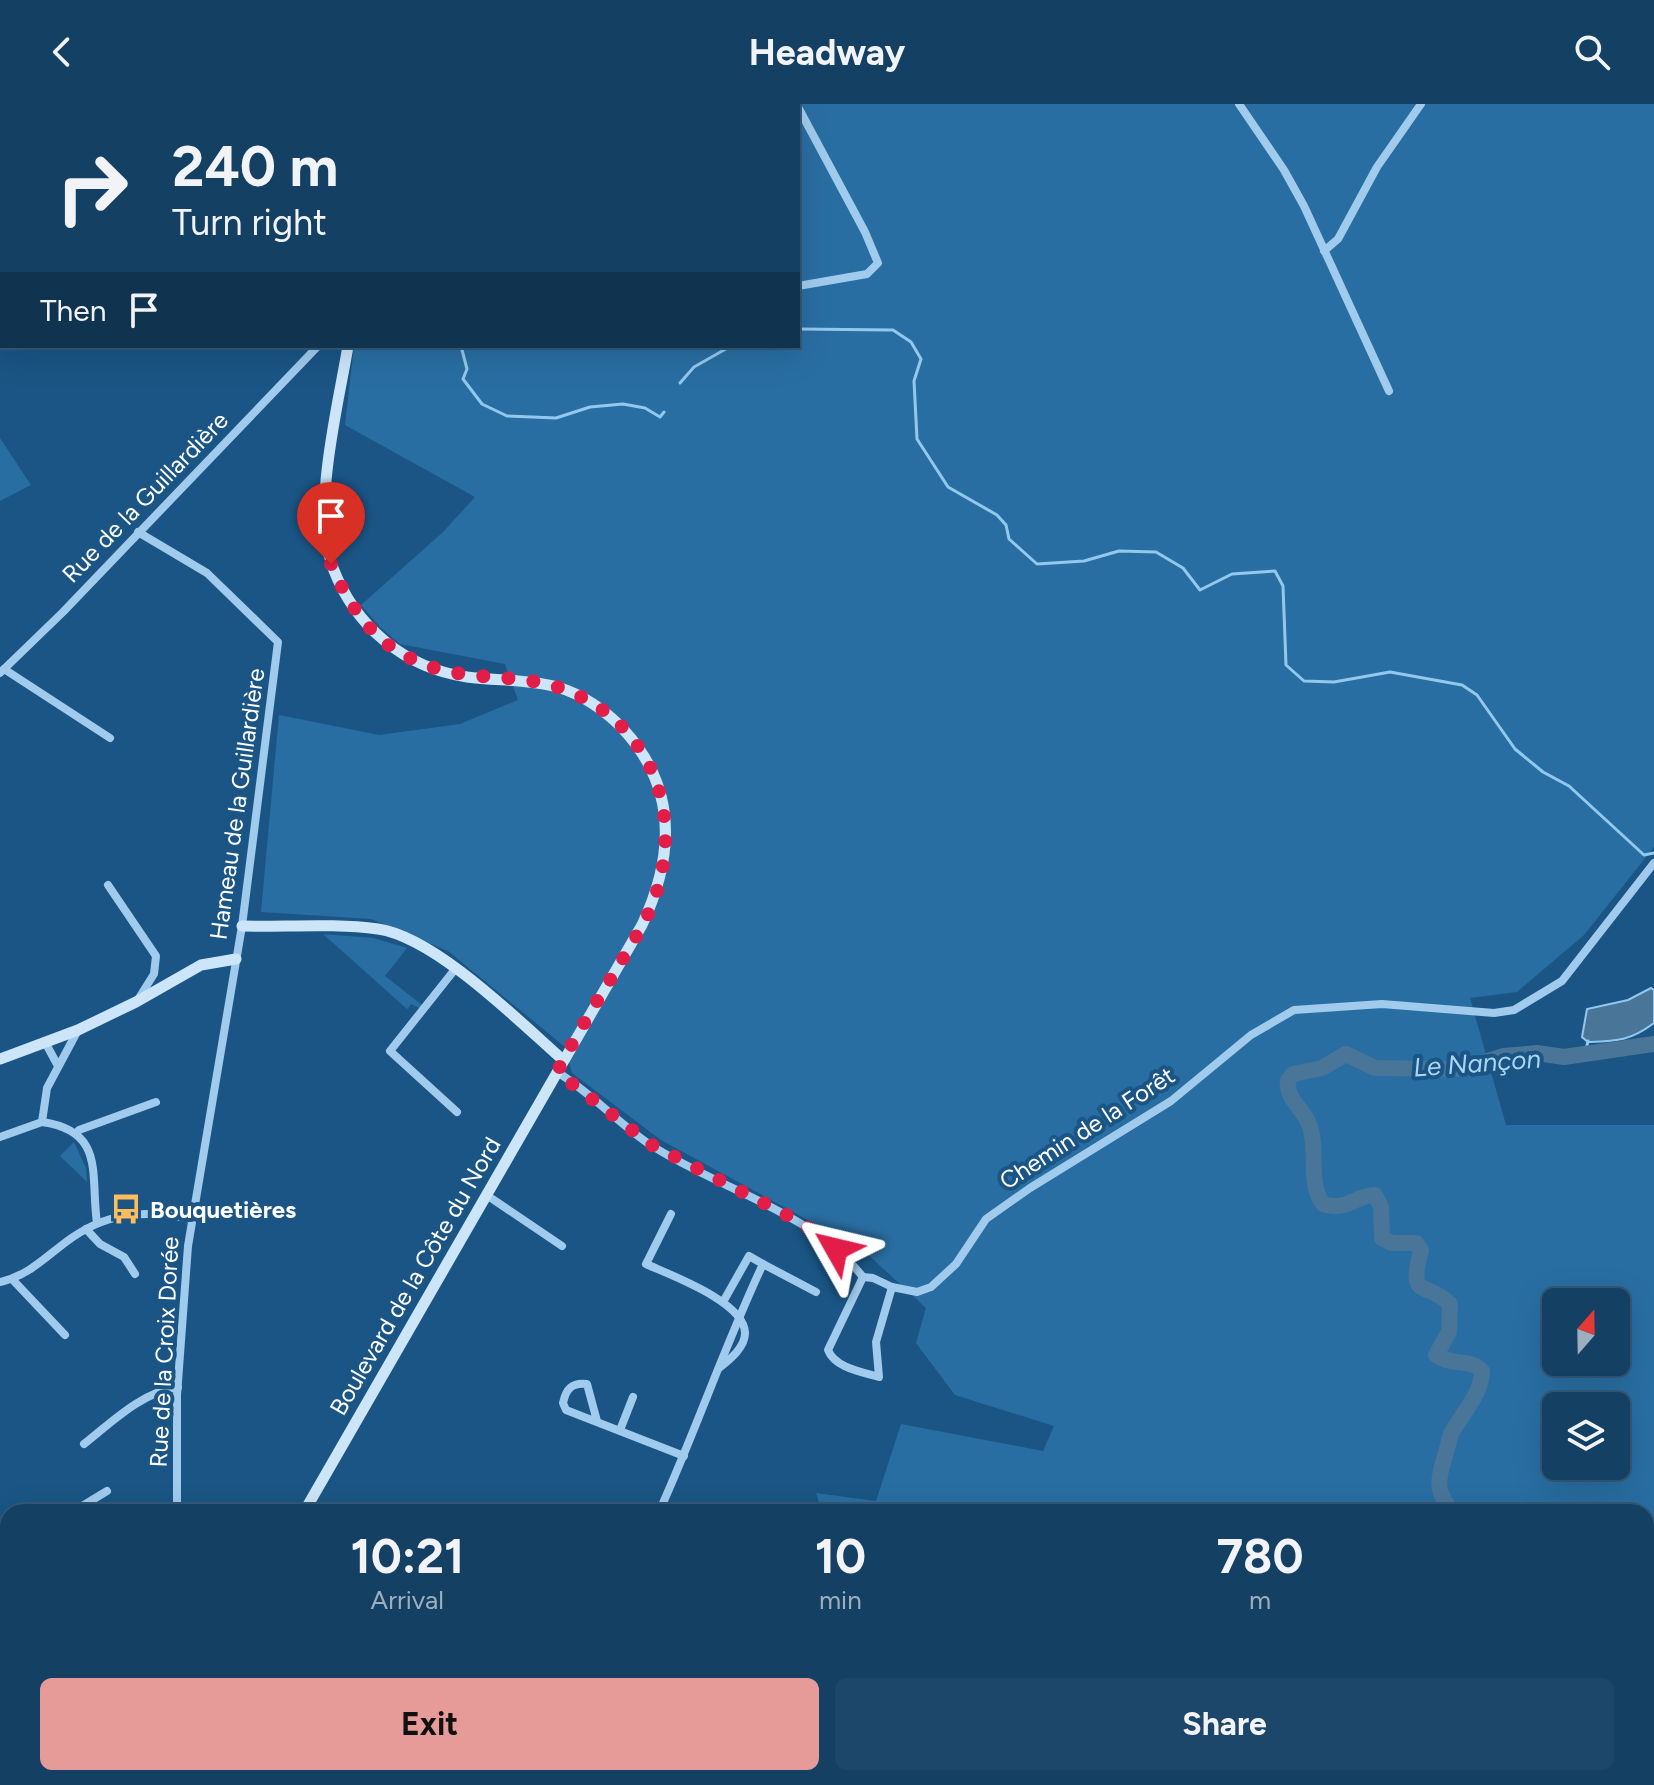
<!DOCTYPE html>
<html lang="en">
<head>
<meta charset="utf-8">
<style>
  :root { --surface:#144064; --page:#1d476a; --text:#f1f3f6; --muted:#9dafbf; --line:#335978; --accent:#e69b98 }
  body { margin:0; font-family:Figtree,sans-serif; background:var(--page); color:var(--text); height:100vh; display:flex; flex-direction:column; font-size:30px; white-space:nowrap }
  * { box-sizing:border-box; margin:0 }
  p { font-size:26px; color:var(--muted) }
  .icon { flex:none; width:44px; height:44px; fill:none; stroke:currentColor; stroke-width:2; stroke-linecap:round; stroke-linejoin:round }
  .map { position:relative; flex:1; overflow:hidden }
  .sheet { position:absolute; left:0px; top:1400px; width:1654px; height:282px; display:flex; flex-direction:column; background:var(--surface); border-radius:24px 24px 0 0; box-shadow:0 8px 32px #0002,0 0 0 2px var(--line) }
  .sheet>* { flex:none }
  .guide { position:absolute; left:0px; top:0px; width:800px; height:244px; box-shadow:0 8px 32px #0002,0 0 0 2px var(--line); background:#144064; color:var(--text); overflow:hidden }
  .needle { width:52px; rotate:20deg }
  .fabs { position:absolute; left:1542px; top:1184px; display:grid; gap:16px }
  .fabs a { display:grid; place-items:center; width:88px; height:88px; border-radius:12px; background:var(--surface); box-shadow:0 8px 32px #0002,0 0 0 2px var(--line); font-size:40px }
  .pin { position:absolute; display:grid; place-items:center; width:68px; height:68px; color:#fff; margin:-82px -34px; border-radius:50% 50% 50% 0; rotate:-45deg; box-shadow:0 0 8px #0007 }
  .pin .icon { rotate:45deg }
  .me { position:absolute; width:88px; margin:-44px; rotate:307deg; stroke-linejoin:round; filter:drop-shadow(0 0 6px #0008) }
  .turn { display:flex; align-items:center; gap:28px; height:168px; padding:0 40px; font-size:36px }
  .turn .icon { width:104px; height:104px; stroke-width:2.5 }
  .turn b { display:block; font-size:56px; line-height:68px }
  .then { display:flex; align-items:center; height:76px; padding:0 40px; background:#0003; gap:16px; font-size:30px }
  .eta { display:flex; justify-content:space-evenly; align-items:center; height:136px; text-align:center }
  .eta b { font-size:48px; font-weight:700; line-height:56px }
  .button { display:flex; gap:16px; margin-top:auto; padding:16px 40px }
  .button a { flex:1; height:92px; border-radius:12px; background:var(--accent); color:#111; font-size:32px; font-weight:700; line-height:92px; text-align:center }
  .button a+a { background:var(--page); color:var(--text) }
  header { display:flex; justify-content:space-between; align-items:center; height:104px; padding:0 40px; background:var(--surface); font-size:36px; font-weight:700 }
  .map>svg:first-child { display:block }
</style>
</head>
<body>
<header><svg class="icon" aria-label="back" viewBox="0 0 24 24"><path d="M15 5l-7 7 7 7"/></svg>Headway<svg class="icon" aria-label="search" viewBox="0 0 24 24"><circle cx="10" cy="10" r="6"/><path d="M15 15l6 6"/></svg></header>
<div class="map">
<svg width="1654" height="1681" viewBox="0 0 1654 1681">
  <rect width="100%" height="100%" fill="#1a5585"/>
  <g fill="#296ea2" fill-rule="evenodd">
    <path d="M506 0H1654V743L1584 831 1517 888 1470 894 1506 1021H1654V1681H1117L1108 1674H1646V1408H822L816 1389 876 1397 901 1320 1043 1347 1054 1322 955 1291 916 1239 926 1204 863 1146 661 1036 572 969 565 943 448 847 371 815 261 808 279 611 379 631 460 620 518 596 505 560 400 540 380 523 361 501 443 428 475 393 345 321 354 242H798V2H500ZM1556 1198H1616V1258H1556ZM1556 1302H1616V1362H1556Z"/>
    <polygon points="0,334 31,381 0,397"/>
    <polygon points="323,830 373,834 407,844 385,872 422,901 419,904 411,900 407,905"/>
    <polygon points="74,1038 86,1064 87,1078 60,1052"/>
  </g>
  <path fill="#497598" stroke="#93c8ee" stroke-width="2" d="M1651 884 1654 886V919C1630 937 1617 937 1588 938L1582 933 1587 905 1628 896Z"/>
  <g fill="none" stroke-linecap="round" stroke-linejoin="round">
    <g stroke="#93c8ee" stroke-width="3">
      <polyline points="314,0 315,2"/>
      <polyline points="798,225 893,226 911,238 921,255 914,277 917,335 948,383 997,411 1006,421 1009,435 1037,460 1084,457 1119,447 1156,448 1183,464 1200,486 1232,470 1275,467 1283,482 1286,561 1304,577 1334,578 1390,568 1462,581 1477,591 1515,645 1543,668 1569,682 1644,751 1654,749"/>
      <polyline points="461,242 467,265 463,275 482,300 507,312 556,314 590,303 623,300 645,304 660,313 664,308"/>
      <polyline points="680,279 694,263 731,242"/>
      <polyline points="1585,950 1588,937"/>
      <polyline points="0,1577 8,1576"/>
      <polyline points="848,1674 863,1681"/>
    </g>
    <g stroke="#497598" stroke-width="16">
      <path d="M1453 1408C1436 1389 1437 1378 1444 1355 1447 1347 1448 1339 1451 1330 1461 1310 1482 1290 1482 1267 1471 1254 1450 1262 1436 1251L1449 1228 1450 1200C1424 1175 1408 1197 1421 1146L1416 1139H1392L1382 1134 1381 1103 1375 1091C1355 1091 1347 1108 1323 1100 1307 1079 1319 1045 1309 1020 1303 1004 1285 994 1288 976L1293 970 1322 964 1346 950 1375 964 1451 965 1466 964 1504 952 1537 949 1564 953 1654 940"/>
      <polyline points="1368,1681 1371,1674"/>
    </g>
    <g stroke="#a0cbec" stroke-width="8">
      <polyline points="1239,0 1284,66 1304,102 1389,287"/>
      <polyline points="798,3 865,128 878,159 867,170 798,182"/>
      <polyline points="1324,147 1338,135 1377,63 1421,0"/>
      <polyline points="138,428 207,469 278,538 242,822 188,1142 177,1291 177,1408"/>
      <polyline points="4,565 110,634"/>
      <polyline points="0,569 63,508 318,242"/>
      <polyline points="108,781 156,852 154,870 139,894"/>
      <polyline points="456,864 390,947 457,1008"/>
      <polyline points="45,938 58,962"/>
      <path d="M557 968C590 988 617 1018 649 1040 720 1086 808 1105 863 1173L873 1174 892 1183 917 1188 931 1183 956 1160 986 1115 1030 1084 1171 997 1251 931 1294 906 1382 900 1494 909 1514 906 1562 877 1654 759"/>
      <path d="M42 1018C106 1027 90 1071 97 1119"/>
      <polyline points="76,1029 79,1026 156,998"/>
      <polyline points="0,1033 42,1018 47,984 78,926"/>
      <polyline points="488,1092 562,1142"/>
      <path d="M671 1110 646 1160C670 1171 745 1198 745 1229 745 1244 729 1256 719 1264"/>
      <polyline points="86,1125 100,1140 124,1153 135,1170"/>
      <path d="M863 1173 828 1246C835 1264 862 1268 879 1273L876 1238 892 1183"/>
      <polyline points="12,1175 65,1231"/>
      <path d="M0 1178C31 1171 48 1150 73 1133 111 1107 149 1106 192 1115"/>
      <polyline points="723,1198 749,1152 763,1160"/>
      <path d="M597 1317 587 1280C572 1278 566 1285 563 1299L566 1306 684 1352"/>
      <polyline points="620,1326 633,1293"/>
      <path d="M84 1340C112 1318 142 1288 178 1283"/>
      <polyline points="81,1408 79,1404 107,1387"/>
      <path d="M659 1408C696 1326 725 1241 763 1160L816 1188"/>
      <polyline points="0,1428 8,1434"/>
      <polyline points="0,1549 8,1546"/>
      <polyline points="393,1674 394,1674"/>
      <polyline points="439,1674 447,1681"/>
      <polyline points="904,1681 904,1674"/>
    </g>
    <g stroke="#cce5f9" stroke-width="11">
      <polyline points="386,2 387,0"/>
      <path d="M242 822C287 823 334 819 378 825 435 833 520 918 563 956"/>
      <polyline points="0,955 78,926 136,898 201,861 236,855"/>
      <path d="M304 1408 642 821C674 753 678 684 623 625 606 607 582 590 557 583 528 575 497 577 467 573 404 564 355 522 333 464 311 405 338 303 348 242"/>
    </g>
    <g stroke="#e5f2ff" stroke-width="12">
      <polyline points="1087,1674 1105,1681"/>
      <polyline points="152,1681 155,1674"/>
    </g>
  </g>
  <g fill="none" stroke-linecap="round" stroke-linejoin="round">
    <path stroke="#e11d48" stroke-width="14" stroke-dasharray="0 25.2" d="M331 460C348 500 371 536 412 555 462 580 512 567 560 584 647 614 683 703 657 787 649 815 630 842 615 868 595 900 575 934 557 968L650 1040 802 1119 836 1145"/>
  </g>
  <defs>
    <g id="bus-bare" transform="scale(2.4)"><path d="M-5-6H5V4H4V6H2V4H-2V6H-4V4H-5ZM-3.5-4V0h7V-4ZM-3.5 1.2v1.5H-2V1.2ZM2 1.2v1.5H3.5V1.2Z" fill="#febc5c" stroke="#1a5585" stroke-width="2.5" paint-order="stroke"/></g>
  </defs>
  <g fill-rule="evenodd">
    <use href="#bus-bare" x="126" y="1105"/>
  </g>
  <g text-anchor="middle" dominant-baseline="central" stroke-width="8" stroke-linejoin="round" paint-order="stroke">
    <g font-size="24" fill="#fff" stroke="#1a5585">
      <text transform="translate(145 393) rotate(-46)">Rue de la Guillardière</text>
      <text transform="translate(237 700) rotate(-82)">Hameau de la Guillardière</text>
      <text transform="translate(1087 1024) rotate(-33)">Chemin de la Forêt</text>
      <text transform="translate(415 1172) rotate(-60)">Boulevard de la Côte du Nord</text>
      <text transform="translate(164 1248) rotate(-87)">Rue de la Croix Dorée</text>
    </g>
    <g font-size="24" font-weight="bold" fill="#fff" stroke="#1a5585" text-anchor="start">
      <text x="150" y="1105">Bouquetières</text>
    </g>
    <g font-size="26" font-style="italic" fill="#abd5f3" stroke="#1a5585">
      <text transform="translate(1477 959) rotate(-4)">Le Nançon</text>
    </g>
  </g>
</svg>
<div class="fabs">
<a><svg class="needle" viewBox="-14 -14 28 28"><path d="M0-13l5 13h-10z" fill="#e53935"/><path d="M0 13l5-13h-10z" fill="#9dafbf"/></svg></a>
<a><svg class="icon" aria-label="layers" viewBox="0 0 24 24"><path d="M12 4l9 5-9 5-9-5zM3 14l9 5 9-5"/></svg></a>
</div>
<div class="pin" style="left:331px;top:460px;background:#d93025"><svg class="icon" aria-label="arrive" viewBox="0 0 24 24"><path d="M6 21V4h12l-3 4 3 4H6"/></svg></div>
<svg class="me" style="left:836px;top:1145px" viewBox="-20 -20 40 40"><path d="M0-17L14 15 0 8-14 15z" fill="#e11d48" stroke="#fff" stroke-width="4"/></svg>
<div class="guide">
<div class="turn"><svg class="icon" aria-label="right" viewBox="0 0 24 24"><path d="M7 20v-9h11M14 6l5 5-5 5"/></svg><div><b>240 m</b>Turn right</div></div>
<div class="then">Then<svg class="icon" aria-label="arrive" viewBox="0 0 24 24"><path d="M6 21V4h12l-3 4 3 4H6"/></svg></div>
</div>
<section class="sheet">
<div class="eta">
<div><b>10:21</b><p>Arrival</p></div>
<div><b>10</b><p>min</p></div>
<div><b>780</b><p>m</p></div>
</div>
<div class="button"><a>Exit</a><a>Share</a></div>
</section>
</div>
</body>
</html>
